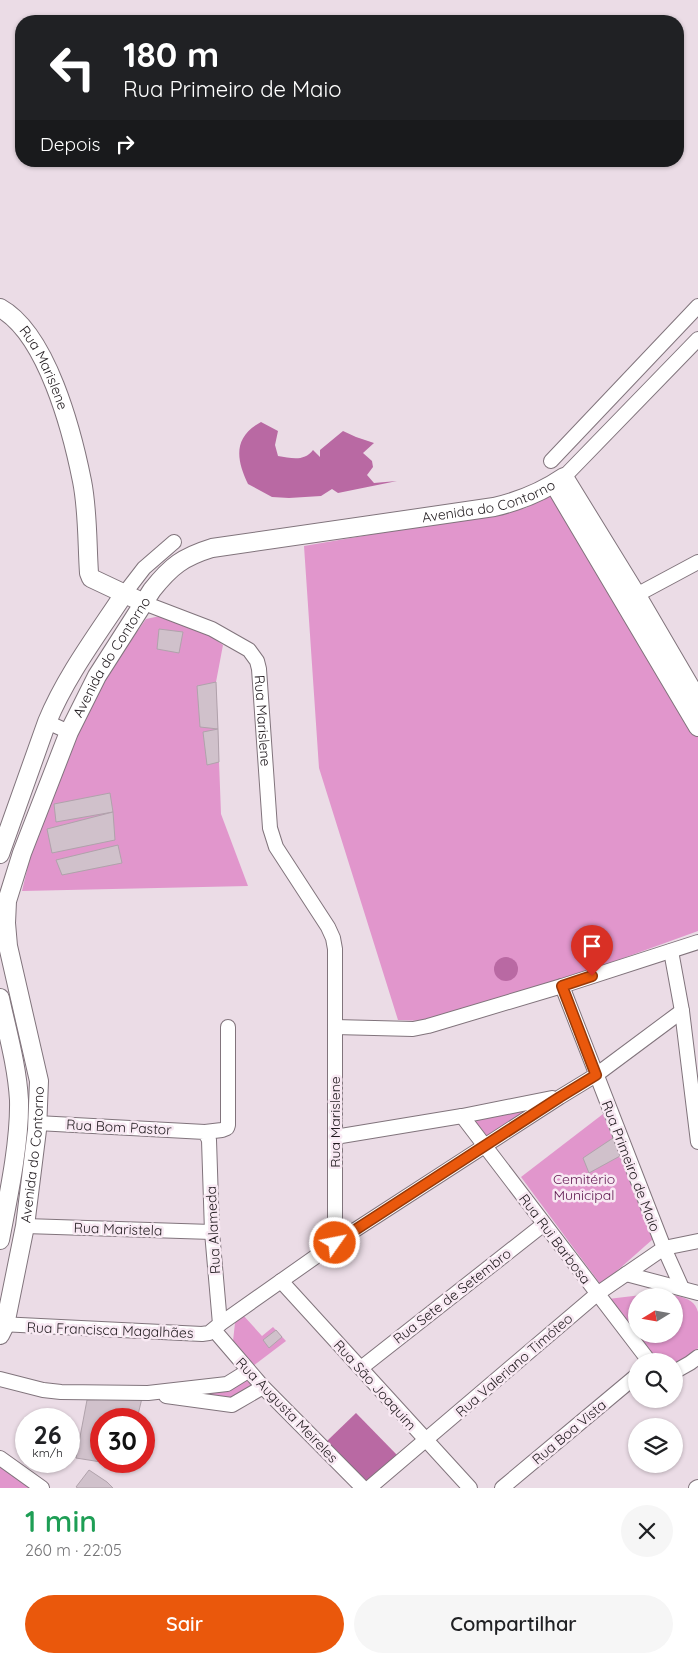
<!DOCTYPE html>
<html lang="pt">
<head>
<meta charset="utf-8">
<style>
  :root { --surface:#fff; --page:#f6f6f6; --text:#202124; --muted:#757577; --accent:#ea580c }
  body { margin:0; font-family:Quicksand,sans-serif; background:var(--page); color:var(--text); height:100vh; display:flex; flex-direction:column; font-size:19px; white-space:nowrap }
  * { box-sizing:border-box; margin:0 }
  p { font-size:16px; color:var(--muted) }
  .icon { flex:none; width:28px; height:28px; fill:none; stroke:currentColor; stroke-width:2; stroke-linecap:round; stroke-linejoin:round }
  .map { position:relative; height:1488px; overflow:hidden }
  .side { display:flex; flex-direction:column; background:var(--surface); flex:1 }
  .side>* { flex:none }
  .guide { position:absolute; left:15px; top:15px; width:669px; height:152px; border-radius:20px; box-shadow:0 1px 4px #0004; background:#202124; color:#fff; overflow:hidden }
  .needle { width:32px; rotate:259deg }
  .fabs { position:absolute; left:628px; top:1288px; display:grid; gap:10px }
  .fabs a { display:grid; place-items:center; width:55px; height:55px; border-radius:50%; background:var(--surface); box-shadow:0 1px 4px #0004; font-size:25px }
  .speed { position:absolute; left:15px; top:1408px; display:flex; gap:10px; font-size:25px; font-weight:700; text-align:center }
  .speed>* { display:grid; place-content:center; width:65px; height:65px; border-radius:50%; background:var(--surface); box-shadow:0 1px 4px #0004; line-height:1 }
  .speed small { font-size:12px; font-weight:400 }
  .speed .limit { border:8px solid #d22; background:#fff; color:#111 }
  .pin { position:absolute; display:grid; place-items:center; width:42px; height:42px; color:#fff; margin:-51px -21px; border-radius:50% 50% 50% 0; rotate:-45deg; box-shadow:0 0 5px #0007 }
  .pin .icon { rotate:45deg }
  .me { position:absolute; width:55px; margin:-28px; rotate:57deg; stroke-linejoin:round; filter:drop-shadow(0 0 4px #0008) }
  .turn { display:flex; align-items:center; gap:18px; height:105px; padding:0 25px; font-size:22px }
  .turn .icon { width:65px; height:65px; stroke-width:2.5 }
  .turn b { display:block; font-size:35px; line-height:42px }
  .then { display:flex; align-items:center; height:48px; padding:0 25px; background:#0003; gap:10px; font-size:19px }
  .round { display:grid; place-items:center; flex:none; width:52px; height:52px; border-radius:26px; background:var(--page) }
  .head { display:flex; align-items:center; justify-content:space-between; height:85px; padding:0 25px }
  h1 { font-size:30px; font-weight:600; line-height:38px; color:#1e9e55 }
  .primary-button { display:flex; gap:10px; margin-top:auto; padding:10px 25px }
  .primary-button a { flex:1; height:58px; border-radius:30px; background:var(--accent); color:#fff; font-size:20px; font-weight:600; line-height:58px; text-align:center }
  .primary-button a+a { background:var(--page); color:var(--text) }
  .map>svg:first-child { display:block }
</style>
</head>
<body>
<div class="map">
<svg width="698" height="1488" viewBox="0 0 698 1488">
  <rect width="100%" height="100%" fill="#ebdce6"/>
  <g fill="#e196cc" fill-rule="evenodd">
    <polygon points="557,490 698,734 698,931 574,976 425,1021 398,1020 319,768 304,546 526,508"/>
    <polygon points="160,616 209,635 223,645 216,682 221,814 248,886 22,891 35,836 67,756 109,671 146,619"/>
    <polygon points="538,1104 488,1138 471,1122"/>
    <polygon points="603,1114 653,1239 601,1285 521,1177"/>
    <path d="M650 1294C665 1295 694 1293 698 1312 698 1323 698 1337 698 1348L695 1353 674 1365V1361H657L608 1299ZM636 1296H674V1334H636Z"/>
    <polygon points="243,1315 262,1336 273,1327 286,1341 253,1366 238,1352 233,1341 235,1323"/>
    <polygon points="248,1379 256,1388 230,1402 190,1393"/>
    <polygon points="0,1464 33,1488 0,1488"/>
  </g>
  <g fill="#b969a3">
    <path d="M261 422 278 431 275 445 278 456C291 458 304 462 313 450L320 457V450L343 431 356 437 374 443 363 453 372 461 373 467 367 475 374 483 397 481 338 493 332 489 321 496 289 498 272 497 248 484C236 459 233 437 261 422Z"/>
    <circle cx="506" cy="969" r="12"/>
    <polygon points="356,1413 397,1455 367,1482 327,1441"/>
  </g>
  <g fill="#d0c1cb" stroke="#b0a2ab">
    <polygon points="159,629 183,632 179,653 157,649"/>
    <polygon points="216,682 218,729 200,727 197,686"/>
    <polygon points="218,729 219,762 207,765 203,732"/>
    <polygon points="110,793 113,812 56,822 54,804"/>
    <polygon points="113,812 115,840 52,853 47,829"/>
    <polygon points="118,845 122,863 62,875 56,860"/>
    <polygon points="613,1138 620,1156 589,1173 583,1158"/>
    <polygon points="276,1330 282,1337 269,1348 263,1340"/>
    <polygon points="142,1398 137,1419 101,1419 101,1461 128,1461 126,1466 76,1458 87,1400"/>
    <polygon points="89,1470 107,1482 113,1488 78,1488 76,1487"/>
  </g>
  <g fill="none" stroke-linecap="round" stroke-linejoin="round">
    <g stroke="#81747c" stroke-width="16">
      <g id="minor">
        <polyline points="551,461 698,306"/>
        <polyline points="564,477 698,339"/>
        <polyline points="124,594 144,568 174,542"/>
        <polyline points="629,599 698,562"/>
        <path id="s1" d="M144 603 212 629 249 650 257 661 259 669 270 828 276 847 328 927 333 938 335 949V1243"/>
        <polyline points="47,722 69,732"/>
        <polyline points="671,951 682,1011 698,1142"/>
        <polyline points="562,986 664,1248 682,1288"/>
        <polyline points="335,1027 413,1029 428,1026 562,986 698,942"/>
        <polyline points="462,1116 649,1361"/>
        <polyline points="205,1132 222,1130 227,1128 228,1125 228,1027"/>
        <polyline points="335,1137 462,1116 552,1098"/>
        <polyline points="25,1226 212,1232"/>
        <polyline points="626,1274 698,1293"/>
        <polyline points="281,1281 470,1488"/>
        <polyline points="0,1324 202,1334 209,1333 220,1324 212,1232 209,1140 205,1132 37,1123"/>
        <polyline points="220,1324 335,1243 560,1097 596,1075 682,1011"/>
        <polyline points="214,1330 263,1387 363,1488"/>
        <polyline points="361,1368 544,1224"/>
        <polyline points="674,1372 690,1363 698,1357"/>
        <polyline points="0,1379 43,1390 61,1392 148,1393 227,1384 248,1371"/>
        <polyline points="166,1396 232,1405 263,1387"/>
        <polyline points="0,1458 42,1488"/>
        <polyline points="369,1488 597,1294 664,1248 698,1241"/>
        <polyline points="502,1488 636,1376"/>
        <polyline points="696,1488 698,1487"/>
      </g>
    </g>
    <g stroke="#81747c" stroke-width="20">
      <g id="tertiary">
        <path id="s2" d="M0 308C47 334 72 431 82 481 88 511 87 543 89 573L91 578 144 603"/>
        <polyline points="554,484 698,727"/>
        <path d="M0 854 47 722C66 676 97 635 124 594"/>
        <path d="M0 998C7 1031 17 1065 19 1100 20 1143 8 1198 0 1240"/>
        <path id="s3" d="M0 1335 5 1325 25 1226 37 1130 39 1081 8 946 6 923 7 901 22 853 69 732 97 676 152 590C171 566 183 557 212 548L494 507C520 501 542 492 564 477L636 594 698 700"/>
      </g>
    </g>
    <use href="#minor" stroke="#fff" stroke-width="14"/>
    <use href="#tertiary" stroke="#fff" stroke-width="18"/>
  </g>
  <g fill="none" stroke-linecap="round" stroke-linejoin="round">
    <g stroke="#983908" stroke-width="12">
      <polyline id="route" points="335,1243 560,1097 596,1075 562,986 592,976"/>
    </g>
    <use href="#route" stroke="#ea580c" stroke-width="9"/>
  </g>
  <g text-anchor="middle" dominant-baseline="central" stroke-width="5" stroke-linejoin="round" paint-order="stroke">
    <g font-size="14" fill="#201a1e" stroke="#f8e9f3">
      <text stroke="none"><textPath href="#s2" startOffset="76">Rua Marislene</textPath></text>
      <text stroke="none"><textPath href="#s3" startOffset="1142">Avenida do Contorno</textPath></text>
      <text stroke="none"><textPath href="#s3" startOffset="708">Avenida do Contorno</textPath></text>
      <text stroke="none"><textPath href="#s1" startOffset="189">Rua Marislene</textPath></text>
      <text transform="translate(335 1122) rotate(-90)">Rua Marislene</text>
      <text transform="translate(119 1127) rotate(3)">Rua Bom Pastor</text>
      <text stroke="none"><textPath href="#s3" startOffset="184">Avenida do Contorno</textPath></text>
      <text transform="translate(631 1166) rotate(69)">Rua Primeiro de Maio</text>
      <text transform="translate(118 1229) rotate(2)">Rua Maristela</text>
      <text transform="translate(213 1230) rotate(-93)">Rua Alameda</text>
      <text transform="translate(555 1239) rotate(53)">Rua Rui Barbosa</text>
      <text transform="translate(452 1296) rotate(-38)">Rua Sete de Setembro</text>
      <text transform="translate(110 1330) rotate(2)">Rua Francisca Magalhães</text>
      <text transform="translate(514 1365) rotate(-41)">Rua Valeriano Timóteo</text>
      <text transform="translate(375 1385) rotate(48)">Rua São Joaquim</text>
      <text transform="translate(287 1410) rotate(46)">Rua Augusta Meireles</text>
      <text transform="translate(569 1432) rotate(-40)">Rua Boa Vista</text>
    </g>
    <g font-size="14" fill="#5d144d" stroke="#f8e9f3">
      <text x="584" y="1179">Cemitério<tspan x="584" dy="16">Municipal</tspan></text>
    </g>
  </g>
</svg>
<div class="fabs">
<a><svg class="needle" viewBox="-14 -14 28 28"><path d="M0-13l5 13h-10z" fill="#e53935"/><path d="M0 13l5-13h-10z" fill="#757577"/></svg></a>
<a><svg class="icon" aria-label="search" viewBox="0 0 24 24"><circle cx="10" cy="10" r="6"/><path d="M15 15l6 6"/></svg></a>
<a><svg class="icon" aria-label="layers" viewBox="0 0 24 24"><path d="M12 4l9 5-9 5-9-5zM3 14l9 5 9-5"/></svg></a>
</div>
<div class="speed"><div>26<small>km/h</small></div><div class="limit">30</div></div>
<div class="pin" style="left:592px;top:976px;background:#d93025"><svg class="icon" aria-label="arrive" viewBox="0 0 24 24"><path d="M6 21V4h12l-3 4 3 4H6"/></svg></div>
<svg class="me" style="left:335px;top:1243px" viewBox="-20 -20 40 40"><circle r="17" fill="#ea580c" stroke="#fff" stroke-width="3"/><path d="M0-11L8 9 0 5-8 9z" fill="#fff"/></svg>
<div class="guide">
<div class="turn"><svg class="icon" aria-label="left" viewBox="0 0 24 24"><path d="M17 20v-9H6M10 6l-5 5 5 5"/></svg><div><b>180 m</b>Rua Primeiro de Maio</div></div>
<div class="then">Depois<svg class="icon" aria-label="right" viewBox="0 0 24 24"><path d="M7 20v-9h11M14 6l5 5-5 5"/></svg></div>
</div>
</div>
<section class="side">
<div class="head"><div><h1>1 min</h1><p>260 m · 22:05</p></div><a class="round"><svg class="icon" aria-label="close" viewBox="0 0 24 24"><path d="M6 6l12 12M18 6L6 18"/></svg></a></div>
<div class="primary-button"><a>Sair</a><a>Compartilhar</a></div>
</section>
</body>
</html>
